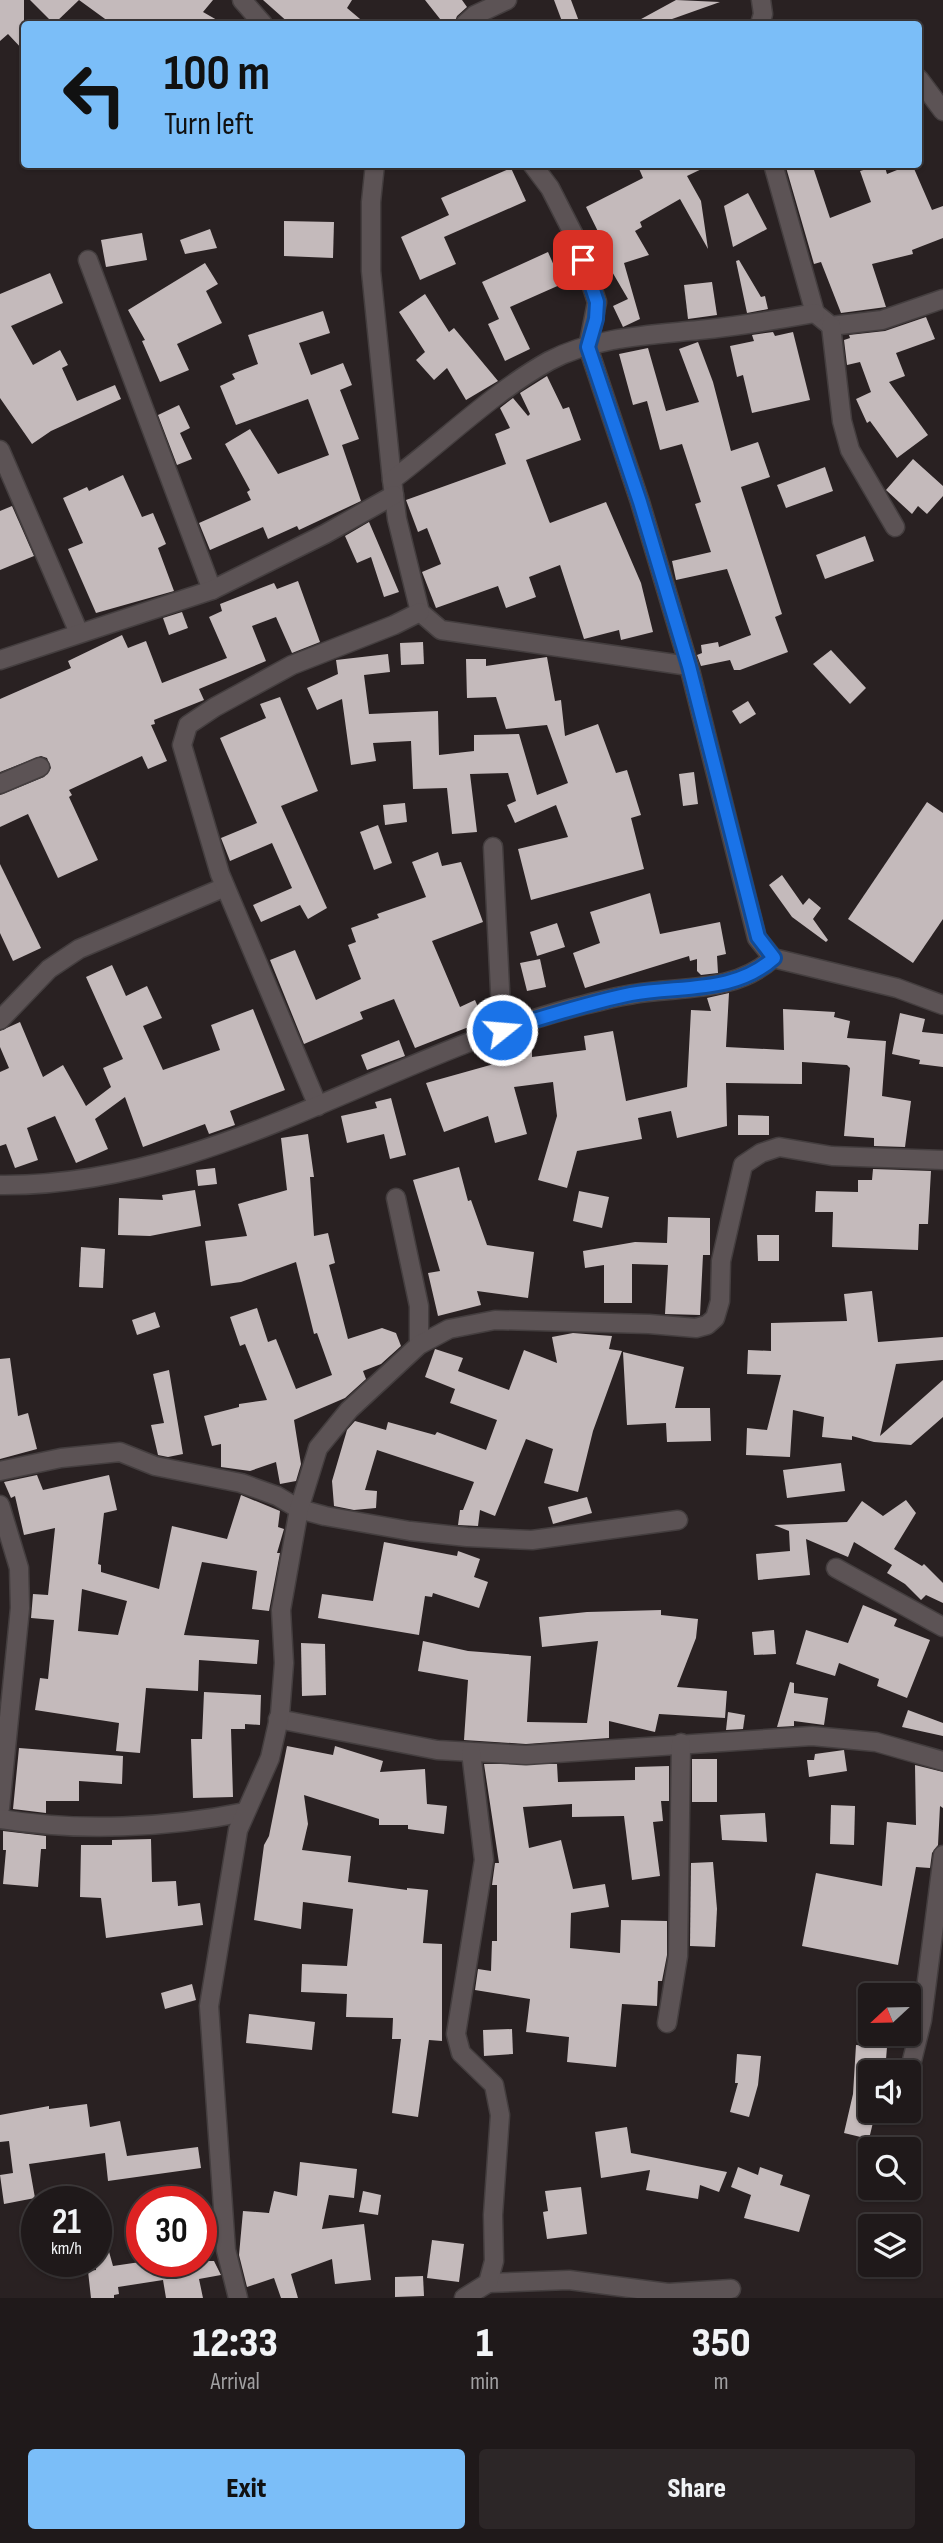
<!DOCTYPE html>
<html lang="en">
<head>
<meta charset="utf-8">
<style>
  :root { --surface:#1f191a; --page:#2c2627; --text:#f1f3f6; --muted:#a1a0a2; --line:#3c3839; --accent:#7bbef8 }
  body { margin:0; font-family:"Sofia Sans Condensed",sans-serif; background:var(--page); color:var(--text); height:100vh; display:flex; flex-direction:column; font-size:26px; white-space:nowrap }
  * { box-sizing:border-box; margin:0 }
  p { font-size:23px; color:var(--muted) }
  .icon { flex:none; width:38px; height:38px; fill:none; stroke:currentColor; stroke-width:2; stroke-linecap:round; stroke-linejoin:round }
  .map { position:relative; height:2298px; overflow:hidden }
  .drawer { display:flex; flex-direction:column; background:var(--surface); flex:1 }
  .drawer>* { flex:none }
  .banner { position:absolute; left:21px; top:21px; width:901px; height:147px; border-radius:7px; box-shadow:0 2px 5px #0004,0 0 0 2px var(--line); background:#7bbef8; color:#111; overflow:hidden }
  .needle { width:46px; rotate:248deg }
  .fabs { position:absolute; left:858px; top:1983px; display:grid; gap:14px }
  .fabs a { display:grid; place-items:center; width:63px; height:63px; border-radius:7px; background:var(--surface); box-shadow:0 2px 5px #0004,0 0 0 2px var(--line); font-size:35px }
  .speed { position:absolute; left:21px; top:2186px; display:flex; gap:14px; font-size:35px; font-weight:700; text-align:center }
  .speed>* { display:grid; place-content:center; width:91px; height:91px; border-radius:50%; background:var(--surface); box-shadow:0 2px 5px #0004,0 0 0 2px var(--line); line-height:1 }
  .speed small { font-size:18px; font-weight:400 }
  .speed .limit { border:10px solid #d22; background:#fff; color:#111 }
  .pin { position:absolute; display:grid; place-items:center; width:60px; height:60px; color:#fff; margin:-30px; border-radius:14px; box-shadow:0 4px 10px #0006 }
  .me { position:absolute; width:77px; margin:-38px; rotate:73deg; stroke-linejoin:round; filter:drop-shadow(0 0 5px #0008) }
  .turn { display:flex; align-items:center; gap:24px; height:147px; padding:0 28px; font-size:32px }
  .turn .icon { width:91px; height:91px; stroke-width:2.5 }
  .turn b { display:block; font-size:49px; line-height:60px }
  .eta { display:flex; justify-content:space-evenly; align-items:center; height:119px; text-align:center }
  .eta b { font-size:42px; font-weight:800; line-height:49px }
  .action { display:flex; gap:14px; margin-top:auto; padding:14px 28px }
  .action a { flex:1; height:80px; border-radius:7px; background:var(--accent); color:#111; font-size:28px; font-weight:800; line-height:80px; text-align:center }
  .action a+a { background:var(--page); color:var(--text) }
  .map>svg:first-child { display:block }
</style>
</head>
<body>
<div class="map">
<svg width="943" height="2298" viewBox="0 0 943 2298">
  <rect width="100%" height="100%" fill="#292122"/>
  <g fill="#c4babb" fill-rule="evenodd">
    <polygon points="0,0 24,0 24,51 8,34 0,41"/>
    <polygon points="30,0 79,0 54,24"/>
    <polygon points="79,0 213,0 203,12 224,24 112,24"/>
    <polygon points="263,0 352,0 347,8 366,24 290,24"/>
    <polygon points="425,0 462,0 467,7 457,16 454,24 444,24"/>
    <polygon points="554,0 571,0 580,24 563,24"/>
    <polygon points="676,0 720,2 658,24 632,24"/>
    <polygon points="637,164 712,164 687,176 701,201 708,249 680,199 640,222 642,227 635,231 649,255 624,263 640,319 623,327 613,306 628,299 604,258 609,254 586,207 643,178"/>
    <polygon points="785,164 812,164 830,218 871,202 860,171 884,164 887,174 912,164 932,210 943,206 943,238 912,250 913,254 872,264 886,307 841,313 821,262 814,264"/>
    <polygon points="511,168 526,201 444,237 456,264 420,280 401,237 449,215 441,198"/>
    <polygon points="748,193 767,229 733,247 724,206"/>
    <polygon points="284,221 334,222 333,258 284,256"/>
    <polygon points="210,229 217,248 185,254 180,240"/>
    <polygon points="142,233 147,260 106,267 101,240"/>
    <polygon points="548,252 562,284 510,307 530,349 505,361 488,324 499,319 482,282"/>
    <polygon points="739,260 761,297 765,296 768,309 747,313 736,261"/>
    <polygon points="205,263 218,284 206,291 222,323 177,344 189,370 160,382 142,341 145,340 128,310"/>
    <polygon points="50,273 63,303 11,326 33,365 60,350 68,365 62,368 77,401 115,385 121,399 51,431 32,444 0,398 0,294"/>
    <polygon points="712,282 717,315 688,319 684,285"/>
    <polygon points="425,294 449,332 454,328 498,381 466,400 447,368 434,380 416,360 425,352 399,312"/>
    <polygon points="323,311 330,333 299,343 311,375 343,363 352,385 340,390 359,439 342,445 361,501 299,530 297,526 268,539 263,527 210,550 199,523 251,500 247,492 250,490 225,444 250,429 278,474 329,455 308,399 236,425 220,386 235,379 232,374 258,364 248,335"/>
    <polygon points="926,317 935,339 896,353 905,376 889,382 928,435 897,458 870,421 867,423 856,399 871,392 860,362 847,365 844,340 850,338 849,335 885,331"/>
    <polygon points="773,332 775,336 793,332 810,400 752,413 743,375 737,377 730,346 754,341 752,335"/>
    <polygon points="698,342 713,382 731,451 758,442 770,477 741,487 782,614 775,617 788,652 740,670 734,670 730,660 701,666 697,655 702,653 701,645 718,642 719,647 751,635 727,569 676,580 672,561 711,552 695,504 701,502 682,444 660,450 647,401 633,405 619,354 648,348 666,411 699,402 679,349"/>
    <polygon points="547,376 563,409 569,407 581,440 526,460 549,521 550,523 606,502 641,583 653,632 621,640 619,630 584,639 560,565 529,577 536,597 506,608 498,586 436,608 422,572 441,564 427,528 418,532 406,500 506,464 495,434 510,428 500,408 513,398 528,416 530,414 520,393"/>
    <polygon points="179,405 190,428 180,433 192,459 177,465 158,415"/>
    <polygon points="913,459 943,486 943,496 927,514 918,506 912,514 886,490"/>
    <polygon points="825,467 833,491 786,508 777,485"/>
    <polygon points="123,475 142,517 153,513 166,544 158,548 174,591 96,613 68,549 83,543 63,498 87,487 89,491"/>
    <polygon points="12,506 34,556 0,570 0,511"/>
    <polygon points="369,522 399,592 384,597 371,557 357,563 345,536"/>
    <polygon points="865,536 874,561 825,579 816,555"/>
    <polygon points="298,581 320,642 292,653 276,617 252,626 266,661 199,689 204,700 154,720 155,724 151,725 167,761 148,769 142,756 69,790 72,795 69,797 98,860 58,878 28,814 0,827 0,795 44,777 51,768 47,758 41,756 0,772 0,699 71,668 68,661 122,635 128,648 146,641 162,683 227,658 209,617 222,611 220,604 274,583 277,589"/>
    <polygon points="182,612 188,628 169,635 163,618"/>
    <polygon points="423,642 424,664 401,665 400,643"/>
    <polygon points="831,650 866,688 850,704 813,664"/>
    <polygon points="388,654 390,672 364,675 369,714 438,711 439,755 474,751 474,735 519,734 537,795 568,783 547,725 506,729 496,697 467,698 466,659 486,659 486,666 547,657 555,701 561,700 565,736 598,724 616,773 627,770 641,815 631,818 644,869 531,900 518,849 568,837 556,805 515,823 507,805 516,801 508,773 470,774 477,832 452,834 447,788 413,789 411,741 373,743 376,761 351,765 342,699 317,710 307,688 338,674 336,660"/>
    <polygon points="280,697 318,791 281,806 327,908 308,919 300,905 261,922 253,905 292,888 272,843 230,861 221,838 257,823 220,738 266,718 260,704"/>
    <polygon points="748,701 756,714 740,724 732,711"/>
    <polygon points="694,772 698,804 683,806 679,774"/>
    <polygon points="927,802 943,813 943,919 913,963 848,919"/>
    <polygon points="405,803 407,822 385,825 383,805"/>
    <polygon points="378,825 392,863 374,870 360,832"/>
    <polygon points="438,852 442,866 461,862 483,922 432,941 460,1007 475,1000 484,1021 415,1048 394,999 360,1012 363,1019 304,1044 270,960 295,950 316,1000 361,979 348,945 356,942 351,928 379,918 377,914 426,897 412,862"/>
    <polygon points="0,864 41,948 13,961 0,933"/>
    <polygon points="782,875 803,905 809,898 821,908 813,919 828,940 826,942 792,917 769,885"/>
    <polygon points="650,893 660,934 720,922 726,954 717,956 718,973 701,975 697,971 697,959 690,961 689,956 585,988 573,953 600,943 590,912"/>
    <polygon points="557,923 565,947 537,956 530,932"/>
    <polygon points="540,959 546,987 527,991 520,963"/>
    <polygon points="112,965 126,996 147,986 162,1018 143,1026 163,1070 220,1050 211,1025 253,1009 285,1090 230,1111 235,1125 209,1134 205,1124 143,1147 125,1097 95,1119 108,1149 76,1163 55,1116 27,1128 38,1160 15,1168 6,1144 0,1146 0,1072 9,1068 0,1047 0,1031 20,1022 43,1077 63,1065 86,1106 111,1087 103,1068 123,1059 86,977"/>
    <polygon points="729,993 726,1047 784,1050 783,1009 835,1012 834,1017 850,1021 847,1038 886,1041 882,1096 911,1101 905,1147 874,1146 874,1138 844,1136 850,1068 847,1065 802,1062 802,1084 726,1083 727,1126 677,1138 671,1111 638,1118 642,1139 577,1151 567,1188 538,1180 557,1116 553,1082 514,1087 527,1134 495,1143 488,1116 444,1132 426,1083 515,1058 515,1049 532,1050 532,1057 586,1050 584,1036 613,1031 626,1101 687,1087 691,1010 711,1011 707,998"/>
    <polygon points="900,1013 925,1019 922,1032 943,1034 943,1067 919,1064 920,1060 892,1054"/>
    <polygon points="399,1040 405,1056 367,1070 361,1055"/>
    <polygon points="391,1098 406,1155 390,1159 384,1134 347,1143 341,1116 377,1108 375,1102"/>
    <polygon points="738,1115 769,1116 769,1135 738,1135"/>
    <polygon points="308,1134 314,1177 310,1177 314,1236 328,1233 335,1263 329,1265 348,1339 382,1328 396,1333 401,1346 381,1364 363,1371 366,1379 345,1398 294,1420 301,1464 296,1481 280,1484 276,1462 250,1471 221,1467 221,1444 212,1446 204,1416 239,1407 239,1404 267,1400 245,1344 240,1346 230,1317 257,1308 268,1342 276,1339 296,1389 332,1375 317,1333 314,1334 296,1262 241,1282 211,1286 205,1241 247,1236 238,1204 287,1190 281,1138"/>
    <polygon points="459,1167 468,1201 471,1200 487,1245 534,1252 528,1298 477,1291 481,1305 438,1316 428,1273 440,1271 413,1180"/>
    <polygon points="215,1168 217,1184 198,1186 196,1170"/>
    <polygon points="873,1169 931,1171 928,1224 919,1224 918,1250 832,1247 833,1212 815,1212 816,1191 858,1192 858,1180 872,1180"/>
    <polygon points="195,1190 201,1226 150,1236 118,1235 119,1198 163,1200 162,1195"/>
    <polygon points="579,1191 609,1197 602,1228 573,1221"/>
    <polygon points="668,1217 710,1218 710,1255 703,1255 700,1315 665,1314 668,1265 632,1264 632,1303 604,1303 604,1265 585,1268 583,1251 635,1242 667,1243"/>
    <polygon points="757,1235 779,1235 779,1261 758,1261"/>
    <polygon points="81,1247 105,1249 103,1288 79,1287"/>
    <polygon points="872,1291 878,1342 943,1337 943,1360 896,1364 880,1436 943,1380 943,1417 911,1445 874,1442 852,1436 852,1440 822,1437 824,1417 793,1410 790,1457 746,1455 747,1428 767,1430 781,1375 747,1374 748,1350 771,1351 771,1323 847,1321 844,1294"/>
    <polygon points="155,1312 160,1327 137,1335 132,1320"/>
    <polygon points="573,1333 612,1336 609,1349 622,1351 593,1431 578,1492 544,1483 553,1449 526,1439 495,1516 480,1510 478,1526 458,1525 460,1510 463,1510 474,1482 377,1450 365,1490 377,1491 376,1508 354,1510 334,1506 332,1481 347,1430 355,1421 386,1430 388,1422 435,1435 437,1432 486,1450 497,1420 450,1403 455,1389 425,1377 435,1349 463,1358 458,1371 509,1390 524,1350 557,1363 552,1337"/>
    <polygon points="623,1352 684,1367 675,1408 710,1408 711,1441 667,1442 666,1423 627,1425"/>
    <polygon points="10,1358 18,1416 28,1413 37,1449 0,1459 0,1359"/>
    <polygon points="169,1370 183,1454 168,1457 158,1455 151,1425 164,1423 153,1374"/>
    <polygon points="841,1463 845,1491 787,1498 783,1470"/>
    <path d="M37 1475 43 1490 109 1475 117 1510 104 1513 98 1564 101 1565V1572L159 1589 172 1526 227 1539 241 1495 280 1511 278 1527 284 1529 277 1553H280L269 1611 252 1609 257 1571 202 1562 184 1635 259 1640 257 1664 199 1660 198 1691 146 1688 140 1753 116 1751 119 1723 35 1710 40 1678 48 1679 54 1620 31 1618 33 1594 48 1595 55 1528 24 1535 15 1496 11 1498 4 1482ZM82 1589 127 1601 118 1635 78 1631Z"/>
    <polygon points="587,1497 592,1513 553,1524 548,1507"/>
    <polygon points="906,1500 916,1513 894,1549 922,1566 924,1564 943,1583 943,1603 926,1595 921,1600 905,1584 887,1573 892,1565 854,1542 848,1557 806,1539 810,1575 758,1580 756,1554 790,1551 789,1531 774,1525 847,1522 862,1501 883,1516"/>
    <polygon points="384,1542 457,1556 458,1551 480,1559 474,1577 488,1582 479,1608 433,1593 432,1597 425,1596 419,1635 318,1618 322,1594 373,1601"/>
    <polygon points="863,1605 897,1619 894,1626 930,1640 907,1698 877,1686 879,1679 839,1663 835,1676 796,1664 806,1630 848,1643"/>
    <polygon points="661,1610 661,1615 698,1619 696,1638 677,1687 727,1691 725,1718 659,1714 655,1732 609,1721 609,1738 526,1744 464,1740 468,1680 418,1671 423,1641 468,1651 531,1656 527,1722 587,1723 598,1641 542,1647 539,1617 587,1612"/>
    <polygon points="774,1630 776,1654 754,1655 752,1632"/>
    <polygon points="301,1643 325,1644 326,1695 302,1696"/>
    <polygon points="790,1682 794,1683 794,1693 828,1698 824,1725 794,1721 794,1726 777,1727"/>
    <polygon points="204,1692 261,1695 260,1725 245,1724 245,1729 231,1729 233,1797 193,1798 191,1739 202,1739"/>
    <polygon points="908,1710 943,1723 943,1736 902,1727"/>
    <polygon points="728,1712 745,1715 743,1729 726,1730"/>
    <polygon points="287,1746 333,1755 335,1746 383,1761 380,1772 425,1769 427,1804 447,1806 444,1834 408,1829 408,1825 379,1825 379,1819 304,1795 308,1824 302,1850 351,1856 348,1882 407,1890 407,1888 428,1890 423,1943 442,1944 442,2041 429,2040 418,2117 392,2113 401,2039 392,2039 393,2018 346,2017 347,1994 301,1992 302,1964 347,1966 353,1909 303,1902 301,1929 254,1920 264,1845 269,1836"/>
    <polygon points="19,1748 123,1756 122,1784 79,1781 79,1801 46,1801 46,1813 13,1809"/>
    <polygon points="844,1750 847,1771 809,1777 807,1760 814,1760 815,1754"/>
    <rect x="692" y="1759" width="25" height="43"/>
    <polygon points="484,1764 557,1764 558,1782 635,1780 635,1767 669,1766 669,1801 661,1801 663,1821 653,1822 660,1876 632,1880 624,1816 572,1817 572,1804 523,1807 529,1848 561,1840 573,1889 605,1884 609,1907 571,1913 570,1948 620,1953 621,1920 667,1921 667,1955 662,1981 658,1981 657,2006 622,2004 616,2067 567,2062 569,2037 526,2032 530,1999 475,1990 478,1969 491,1971 492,1941 497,1941 497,1885 492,1885 495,1863 499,1863"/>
    <polygon points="915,1765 943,1772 943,1808 940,1806 938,1845 932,1853 930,1868 916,1867 898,1965 802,1946 816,1873 882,1886 887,1822 916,1825"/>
    <polygon points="831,1805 855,1806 854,1845 830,1844"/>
    <polygon points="765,1813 767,1842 722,1840 720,1815"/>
    <polygon points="3,1831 46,1836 46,1849 41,1849 38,1887 3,1884 6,1850 3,1850"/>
    <polygon points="151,1839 152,1882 176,1881 178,1906 200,1903 203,1925 106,1938 101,1898 80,1897 81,1845 112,1845 112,1840"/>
    <polygon points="713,1862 717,1909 715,1947 690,1946 691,1863"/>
    <polygon points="192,1984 196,2000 165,2009 161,1993"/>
    <polygon points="249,2014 315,2022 312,2050 246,2043"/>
    <polygon points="512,2029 513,2054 484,2056 483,2030"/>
    <polygon points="856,2045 887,2047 885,2072 870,2072 870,2110 876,2110 869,2139 844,2133 853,2094"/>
    <polygon points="737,2054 761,2056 758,2085 749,2117 730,2112 738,2083 735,2083"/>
    <polygon points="87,2104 90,2127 120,2121 127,2156 198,2147 201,2168 108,2181 105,2153 29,2164 35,2198 4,2204 0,2175 13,2173 9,2141 0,2142 0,2115 49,2106 49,2109"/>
    <polygon points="627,2127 631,2153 727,2172 719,2192 700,2185 698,2199 646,2190 650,2170 601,2178 595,2132"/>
    <polygon points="300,2162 357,2169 354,2198 329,2195 322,2229 364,2224 371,2280 335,2284 332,2259 291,2274 298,2298 281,2298 274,2278 247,2287 239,2255 243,2211 269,2213 274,2191 297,2196"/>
    <polygon points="738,2167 758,2175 760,2167 783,2175 780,2185 810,2195 799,2232 744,2218 751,2195 731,2187"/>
    <polygon points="581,2187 587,2234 547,2239 543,2212 548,2211 545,2191"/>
    <polygon points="363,2191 381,2195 378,2215 359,2212"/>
    <polygon points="96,2223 101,2223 113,2266 147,2261 214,2261 221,2275 199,2279 203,2298 166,2298 163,2280 118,2287 119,2294 114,2295 114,2298 91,2298 88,2271 96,2270"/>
    <polygon points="432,2240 464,2244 459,2282 427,2278"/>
    <polygon points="423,2276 424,2296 395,2297 395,2277"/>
  </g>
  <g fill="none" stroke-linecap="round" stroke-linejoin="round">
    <g stroke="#443e3f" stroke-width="21">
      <g id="minor">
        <polyline points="242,0 263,24"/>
        <polyline points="465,24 475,15 507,0"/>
        <polyline points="760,24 763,14 761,0"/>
        <polyline points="919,79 943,111"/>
        <polyline points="375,164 371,202 371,271 392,480 397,519 420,612 441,630 689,666"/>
        <polyline points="532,164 550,188 576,239 597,302 588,347 640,502 689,666 757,938 773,958 897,988 943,1005"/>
        <polyline points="773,164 815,313 831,326 882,320 943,299"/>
        <polyline points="88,260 212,590"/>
        <polyline points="831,326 842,421 850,450 895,527"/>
        <polyline points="0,450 79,633"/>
        <path d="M392 480C444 441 492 393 549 361 594 337 650 335 699 330 738 326 776 320 815 313"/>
        <polyline points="0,660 212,590 325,534 394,495"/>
        <polyline points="0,784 40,767"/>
        <polyline points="493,847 502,1030"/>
        <polyline points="0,1020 49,969 79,949 225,887"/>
        <polyline points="318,1106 220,874 182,745 188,725 215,707 292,665 394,625 420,612"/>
        <path d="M0 1185C207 1187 378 1060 572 1008 592 1003 613 997 634 994 682 986 735 993 773 958"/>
        <polyline points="396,1198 419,1306 419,1345"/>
        <polyline points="0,1471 61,1458 120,1452 155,1466 241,1483 277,1496 299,1509 325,1516 410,1531 467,1537 532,1540 678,1520"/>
        <polyline points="0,1505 19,1568 20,1608 0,1808"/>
        <polyline points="836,1568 943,1627"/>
        <polyline points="278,1719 437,1750 526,1755 812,1736 876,1742 943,1761"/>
        <path d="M0 1819C78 1832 168 1828 245 1812"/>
        <polyline points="667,2023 678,1956 681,1743"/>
        <polyline points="908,2077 922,2020 943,1855"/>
        <polyline points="488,2283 569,2280 668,2293 731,2289"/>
        <polyline points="238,2298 226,2250 209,2006 238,1830 270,1758 280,1714 284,1663 281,1610 299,1509 318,1448 349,1410 419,1345 449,1329 495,1320 649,1324 696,1328 707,1325 715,1318 720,1301 721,1261 743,1165 761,1153 779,1147 832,1156 943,1160"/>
        <polyline points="464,2298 488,2283 494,2261 493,2215 500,2115 494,2085 461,2053 456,2034 484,1860 471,1752"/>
      </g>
    </g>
    <use href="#minor" stroke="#5c5355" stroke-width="18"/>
  </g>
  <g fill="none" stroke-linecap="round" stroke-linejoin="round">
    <g stroke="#114b97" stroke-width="18">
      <path id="route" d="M502 1030C544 1017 587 1003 631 994 681 985 734 994 774 958L758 937 689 666 640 502 588 347 596 319 597 302 583 260"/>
    </g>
    <use href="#route" stroke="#1a73e8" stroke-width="12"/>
  </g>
</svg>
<div class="fabs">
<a><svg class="needle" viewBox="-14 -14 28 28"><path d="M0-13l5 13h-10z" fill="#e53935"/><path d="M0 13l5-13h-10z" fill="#a1a0a2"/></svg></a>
<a><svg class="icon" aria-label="sound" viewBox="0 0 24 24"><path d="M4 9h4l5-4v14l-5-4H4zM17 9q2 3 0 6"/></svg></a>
<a><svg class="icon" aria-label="search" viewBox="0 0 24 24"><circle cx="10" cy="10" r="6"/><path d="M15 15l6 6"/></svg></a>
<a><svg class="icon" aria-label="layers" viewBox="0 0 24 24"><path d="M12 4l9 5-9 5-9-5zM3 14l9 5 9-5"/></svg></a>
</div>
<div class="speed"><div>21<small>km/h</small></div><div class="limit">30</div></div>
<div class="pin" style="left:583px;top:260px;background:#d93025"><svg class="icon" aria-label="arrive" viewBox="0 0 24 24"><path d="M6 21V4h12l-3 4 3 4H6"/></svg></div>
<svg class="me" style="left:502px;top:1030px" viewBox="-20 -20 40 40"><circle r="17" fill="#1a73e8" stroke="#fff" stroke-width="3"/><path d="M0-11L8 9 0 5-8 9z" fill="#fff"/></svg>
<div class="banner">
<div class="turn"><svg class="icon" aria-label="left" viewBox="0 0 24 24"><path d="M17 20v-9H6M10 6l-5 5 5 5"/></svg><div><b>100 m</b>Turn left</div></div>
</div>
</div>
<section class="drawer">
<div class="eta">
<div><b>12:33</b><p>Arrival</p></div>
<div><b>1</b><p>min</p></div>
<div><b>350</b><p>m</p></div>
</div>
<div class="action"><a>Exit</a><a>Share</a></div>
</section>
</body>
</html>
